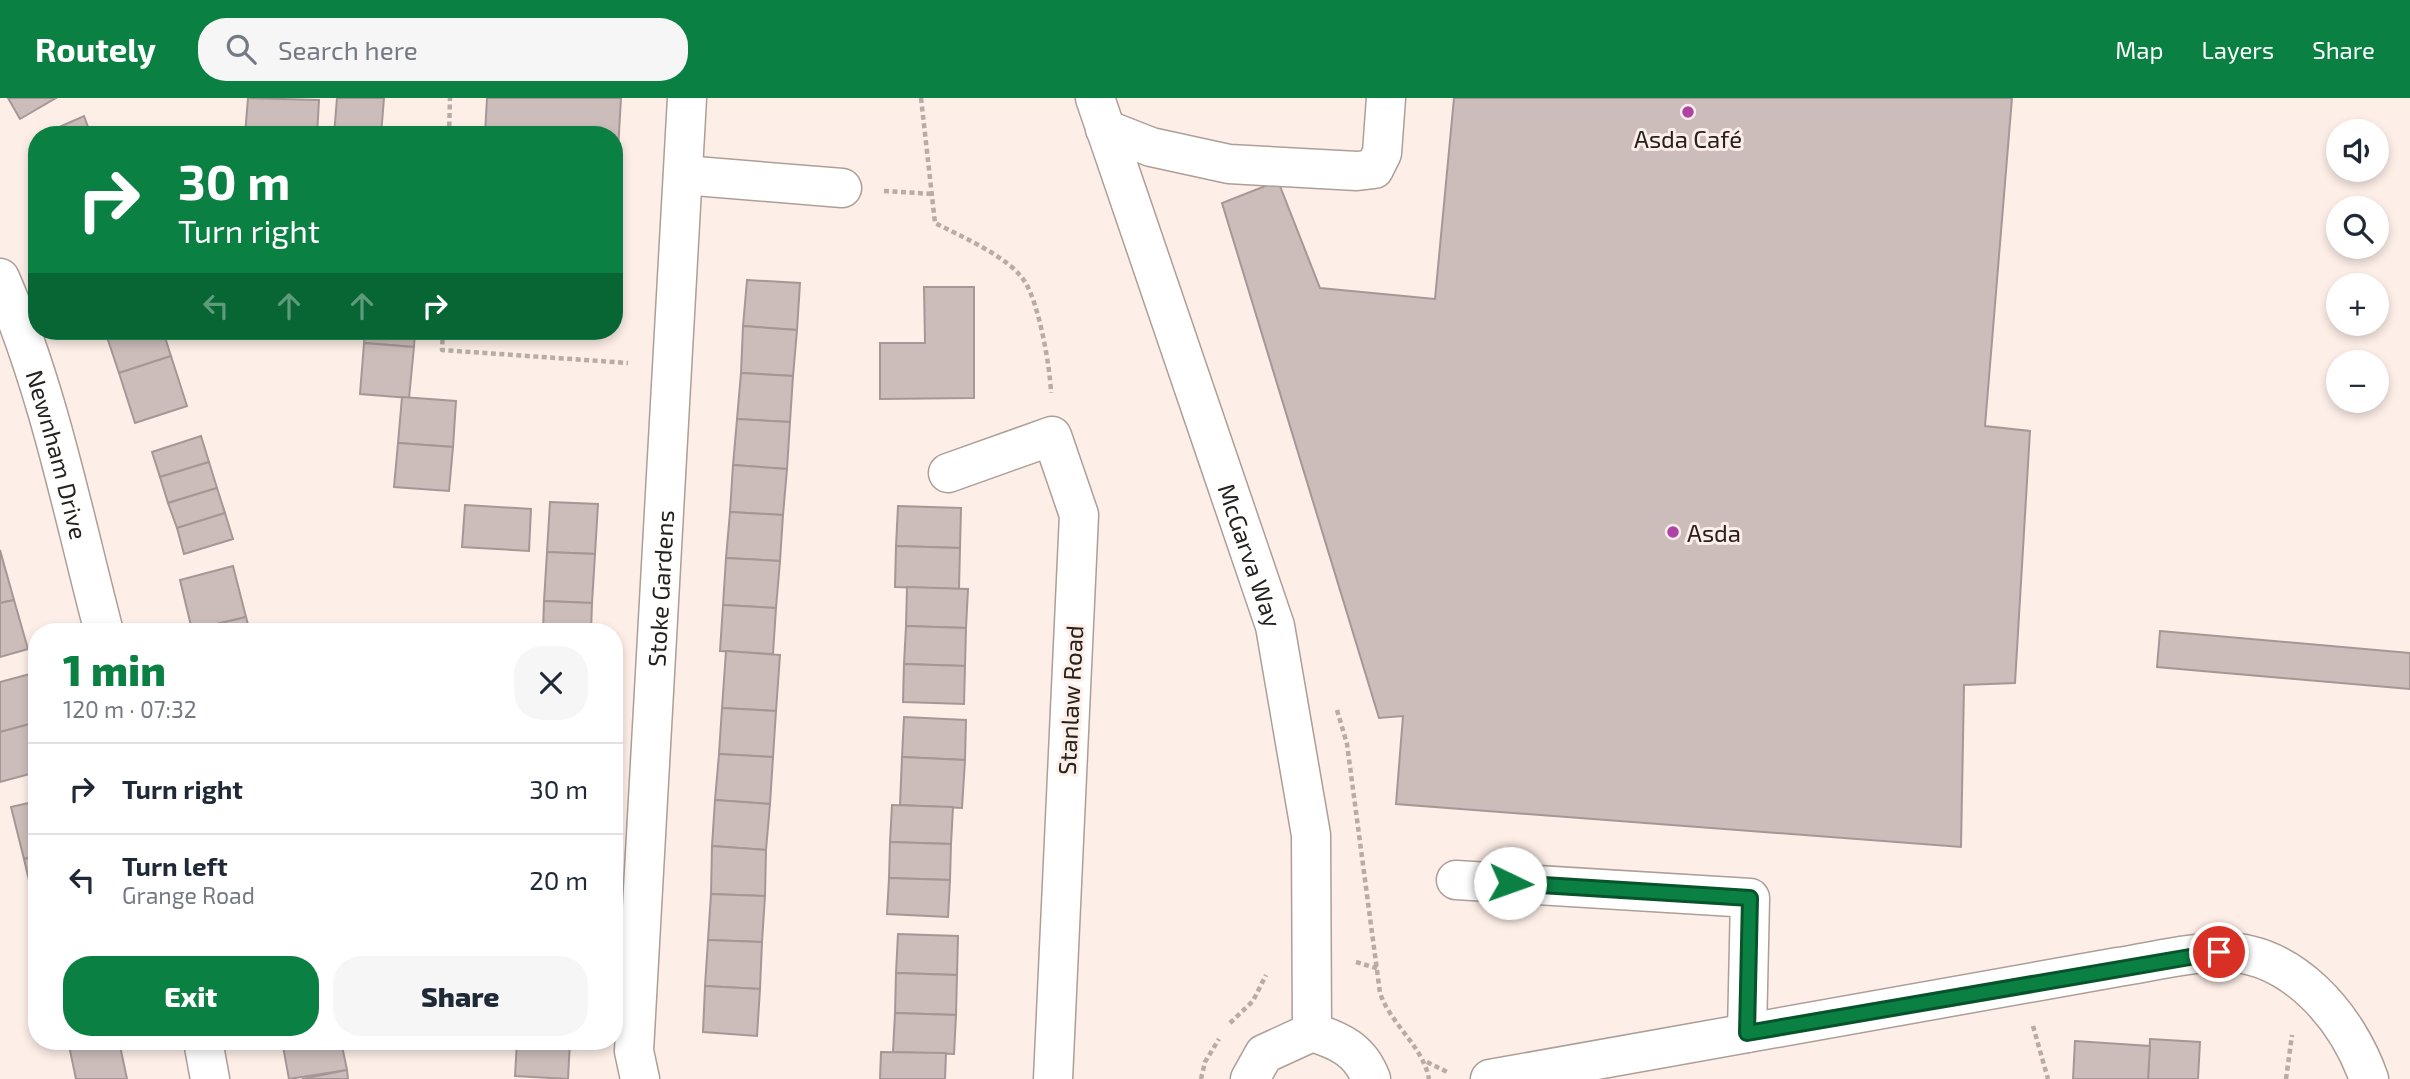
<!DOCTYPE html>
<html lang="en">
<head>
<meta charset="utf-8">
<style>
  :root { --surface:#fff; --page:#f6f6f7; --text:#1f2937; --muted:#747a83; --line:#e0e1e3; --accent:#0b8043 }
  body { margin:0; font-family:"Exo 2",sans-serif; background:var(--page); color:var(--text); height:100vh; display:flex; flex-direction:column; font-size:26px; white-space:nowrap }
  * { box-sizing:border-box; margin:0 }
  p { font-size:23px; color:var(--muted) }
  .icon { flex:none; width:38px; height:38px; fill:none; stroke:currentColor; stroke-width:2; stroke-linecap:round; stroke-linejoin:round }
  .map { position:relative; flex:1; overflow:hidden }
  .panel { position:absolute; left:28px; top:525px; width:595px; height:427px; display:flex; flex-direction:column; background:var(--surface); border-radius:28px; box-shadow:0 4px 10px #0003 }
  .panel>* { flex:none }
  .hud { position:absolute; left:28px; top:28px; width:595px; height:214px; border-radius:28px; box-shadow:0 4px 10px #0003; background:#0b8043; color:#fff; overflow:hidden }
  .tools { position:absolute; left:2326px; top:21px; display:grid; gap:14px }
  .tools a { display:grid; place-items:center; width:63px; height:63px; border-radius:50%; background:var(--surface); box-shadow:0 4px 10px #0003; font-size:35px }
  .pin { position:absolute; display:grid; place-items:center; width:60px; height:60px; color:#fff; margin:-30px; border:4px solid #fff; border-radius:50%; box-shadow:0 2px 7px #0007 }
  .me { position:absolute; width:77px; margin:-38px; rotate:93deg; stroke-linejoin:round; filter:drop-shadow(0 0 5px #0008) }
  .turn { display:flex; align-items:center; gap:24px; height:147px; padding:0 35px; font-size:32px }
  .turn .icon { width:91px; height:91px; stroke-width:2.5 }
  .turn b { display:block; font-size:49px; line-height:60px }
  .lanes { display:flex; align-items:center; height:66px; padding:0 35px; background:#0003; justify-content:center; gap:35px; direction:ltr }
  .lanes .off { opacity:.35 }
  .round { display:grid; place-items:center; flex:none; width:74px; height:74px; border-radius:28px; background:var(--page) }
  .headline { display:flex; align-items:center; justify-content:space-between; height:119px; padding:0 35px }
  h1 { font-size:42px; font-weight:800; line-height:52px; color:var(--accent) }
  .cta { display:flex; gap:14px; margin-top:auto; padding:14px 35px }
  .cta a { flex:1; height:80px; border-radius:28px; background:var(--accent); color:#fff; font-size:28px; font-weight:800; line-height:80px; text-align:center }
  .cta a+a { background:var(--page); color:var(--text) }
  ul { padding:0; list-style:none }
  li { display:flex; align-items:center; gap:21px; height:91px; padding:0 35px; border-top:2px solid var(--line) }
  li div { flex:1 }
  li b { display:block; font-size:26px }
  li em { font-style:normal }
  header { display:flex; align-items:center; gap:42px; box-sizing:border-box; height:98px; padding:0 35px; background:var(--accent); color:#fff }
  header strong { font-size:33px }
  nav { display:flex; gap:38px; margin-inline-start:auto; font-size:24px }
  .search { width:490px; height:63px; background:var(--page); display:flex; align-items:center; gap:18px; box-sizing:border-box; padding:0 24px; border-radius:28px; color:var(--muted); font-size:26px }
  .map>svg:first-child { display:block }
</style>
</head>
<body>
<header>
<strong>Routely</strong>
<div class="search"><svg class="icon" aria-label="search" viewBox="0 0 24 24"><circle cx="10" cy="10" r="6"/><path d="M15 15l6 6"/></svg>Search here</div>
<nav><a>Map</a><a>Layers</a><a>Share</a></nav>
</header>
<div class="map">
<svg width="2410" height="981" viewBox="0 0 2410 981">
  <rect width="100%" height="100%" fill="#fdeee7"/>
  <g fill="#ccbcba" stroke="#a69796" stroke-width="2">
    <polygon points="8,0 56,0 20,21"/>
    <polygon points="248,0 319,2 317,37 245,37"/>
    <polygon points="337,0 384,0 381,37 334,37"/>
    <polygon points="487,0 621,0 614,121 614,37 485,36"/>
    <polygon points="1454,0 2012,0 1985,328 2030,333 2015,585 1964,587 1961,749 1396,706 1403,618 1379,620 1222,105 1278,83 1320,190 1435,201"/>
    <polygon points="84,18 91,37 41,37"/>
    <polygon points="747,182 800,185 797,232 743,228"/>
    <polygon points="924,189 974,189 974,300 880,301 880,245 925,245"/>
    <polygon points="743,228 797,232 793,278 741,275"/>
    <polygon points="105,233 163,233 171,258 119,275"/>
    <polygon points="365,233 415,233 414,249 364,245"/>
    <polygon points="364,245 414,249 409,300 360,296"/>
    <polygon points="171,258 187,308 135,325 119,275"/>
    <polygon points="741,275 793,278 790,324 737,321"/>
    <polygon points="402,299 456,303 453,349 398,345"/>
    <polygon points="737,321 790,324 787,371 733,367"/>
    <polygon points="201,338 209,364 160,379 152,354"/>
    <polygon points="398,345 453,349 449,393 394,389"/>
    <polygon points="209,364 217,390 168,405 160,379"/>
    <polygon points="733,367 787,371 783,417 730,414"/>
    <polygon points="217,390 225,415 177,430 168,405"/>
    <polygon points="550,404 598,406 595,456 547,454"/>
    <polygon points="465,407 531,411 529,453 462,449"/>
    <polygon points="898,408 961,410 960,450 896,448"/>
    <polygon points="730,414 783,417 780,463 726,460"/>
    <polygon points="225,415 233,441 184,456 177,430"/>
    <polygon points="896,448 960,450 959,491 895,489"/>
    <polygon points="0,452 14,502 0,505"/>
    <polygon points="547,454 595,456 592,505 544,503"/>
    <polygon points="726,460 780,463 776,510 723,507"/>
    <polygon points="233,468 246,519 192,532 180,482"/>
    <polygon points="907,489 968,491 966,530 906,528"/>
    <polygon points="14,502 28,551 0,559 0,505"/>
    <polygon points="544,503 592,505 591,534 543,534"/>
    <polygon points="723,507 776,510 773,556 720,553"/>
    <polygon points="246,519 250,534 193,534 192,532"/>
    <polygon points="906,528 966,530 965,568 904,566"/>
    <polygon points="2160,533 2410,555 2410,591 2157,569"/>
    <polygon points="726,553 780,557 776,613 722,610"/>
    <polygon points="904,566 965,568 964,606 903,604"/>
    <polygon points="30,576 37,601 37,624 0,634 0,584"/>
    <polygon points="722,610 776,613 773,659 719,656"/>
    <polygon points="904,619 966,622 965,662 902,659"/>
    <polygon points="37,624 37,674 0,684 0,634"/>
    <polygon points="719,656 773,659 770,706 715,702"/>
    <polygon points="902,659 965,662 962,710 900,707"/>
    <polygon points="715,702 770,706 766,752 712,748"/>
    <polygon points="37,703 37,758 24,761 11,709"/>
    <polygon points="892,707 953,709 951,746 890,744"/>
    <polygon points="890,744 951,746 950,782 889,780"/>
    <polygon points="712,748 766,752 765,798 711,796"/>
    <polygon points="37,758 37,813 36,813 24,761"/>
    <polygon points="889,780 950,782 948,819 887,816"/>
    <polygon points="711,796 765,798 762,844 708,842"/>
    <polygon points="898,836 958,838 957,877 896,875"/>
    <polygon points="708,842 762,844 760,891 705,888"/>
    <polygon points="896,875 957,877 956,917 895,915"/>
    <polygon points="705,888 760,891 757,938 703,934"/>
    <polygon points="895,915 956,917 954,956 893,954"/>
    <polygon points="2150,941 2200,944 2198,981 2148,981"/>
    <polygon points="68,943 119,943 127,981 76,981"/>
    <polygon points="282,943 341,943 347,972 289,981"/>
    <polygon points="517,943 570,943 568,981 515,978"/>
    <polygon points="2075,943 2150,948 2148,981 2073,981"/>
    <polygon points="881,954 946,955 945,981 880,981"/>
    <polygon points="347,972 348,981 302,981"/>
  </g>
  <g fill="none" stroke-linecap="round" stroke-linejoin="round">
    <g stroke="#ac9f98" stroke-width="41">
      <g id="minor">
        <path id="s1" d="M1095 0 1275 528 1311 737 1312 934"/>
        <polyline points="1105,31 1151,49 1229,66 1357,73 1374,71 1382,55 1386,0"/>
        <polyline points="683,77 842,90"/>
        <path id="s2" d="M0 180C49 292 73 416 104 534"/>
        <polyline points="948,375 1052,338 1079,417 1053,981"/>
        <polyline points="1456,782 1750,800 1747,935"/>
        <polyline points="203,943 210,981"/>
        <path id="s3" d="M640 981 634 953 687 0"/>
        <path d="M1250 981 1264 956 1312 934C1340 943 1360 952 1371 981"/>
        <path d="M1490 981 2118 869C2151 864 2186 855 2219 854 2291 852 2347 918 2369 981"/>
      </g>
    </g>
    <g stroke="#b7aca6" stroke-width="4.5" stroke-dasharray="5 3.5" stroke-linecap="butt">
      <path d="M921 0 935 125C960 138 1010 159 1025 184 1039 206 1050 268 1051 295"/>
      <polyline points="449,37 450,0"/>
      <polyline points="884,93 933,96"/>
      <polyline points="443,233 442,252 628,265"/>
      <path d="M1337 612 1347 646 1380 895C1391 927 1423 948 1429 981"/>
      <polyline points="1356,864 1379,871"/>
      <polyline points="1230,925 1253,903 1266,877"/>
      <polyline points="2033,928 2048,981"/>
      <polyline points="1427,964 1447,974"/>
      <polyline points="1201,981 1205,964 1219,941"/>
      <polyline points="2286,981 2292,937"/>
    </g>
    <use href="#minor" stroke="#fff" stroke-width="38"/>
  </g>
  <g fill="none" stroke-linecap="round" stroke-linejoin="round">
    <g stroke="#07532c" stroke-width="18">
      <polyline id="route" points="1510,785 1750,800 1747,935 2219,854"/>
    </g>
    <use href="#route" stroke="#0b8043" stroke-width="12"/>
  </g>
  <g fill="#ad43a5" stroke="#fdeee7" stroke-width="2.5">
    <circle cx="1688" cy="14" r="7"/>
    <circle cx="1673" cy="434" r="7"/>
  </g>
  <g text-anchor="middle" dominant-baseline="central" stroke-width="6" stroke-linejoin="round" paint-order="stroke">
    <g font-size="24" fill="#26211e" stroke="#fdeee7">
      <text x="1688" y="40">Asda Café</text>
      <text x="1687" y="434" text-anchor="start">Asda</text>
    </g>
    <g font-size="24" fill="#26211e" stroke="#fdeee7">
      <text stroke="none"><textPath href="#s2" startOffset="186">Newnham Drive</textPath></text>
      <text stroke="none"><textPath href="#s1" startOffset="483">McGarva Way</textPath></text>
      <text stroke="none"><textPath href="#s3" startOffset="492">Stoke Gardens</textPath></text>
      <text transform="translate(1070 602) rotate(-87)">Stanlaw Road</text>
    </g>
  </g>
</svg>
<div class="tools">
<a><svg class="icon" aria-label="sound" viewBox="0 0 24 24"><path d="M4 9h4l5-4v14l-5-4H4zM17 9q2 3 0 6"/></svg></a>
<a><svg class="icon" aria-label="search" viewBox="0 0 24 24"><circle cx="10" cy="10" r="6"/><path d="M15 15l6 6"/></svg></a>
<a>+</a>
<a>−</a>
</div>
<div class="pin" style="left:2219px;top:854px;background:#d93025"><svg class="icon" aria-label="arrive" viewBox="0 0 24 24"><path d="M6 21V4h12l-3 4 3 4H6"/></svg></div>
<svg class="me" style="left:1510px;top:785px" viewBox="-20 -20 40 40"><circle r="19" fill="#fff"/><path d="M0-13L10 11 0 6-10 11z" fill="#0b8043"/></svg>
<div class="hud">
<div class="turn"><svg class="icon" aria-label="right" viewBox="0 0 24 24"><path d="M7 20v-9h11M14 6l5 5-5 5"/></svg><div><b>30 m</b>Turn right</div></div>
<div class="lanes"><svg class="icon off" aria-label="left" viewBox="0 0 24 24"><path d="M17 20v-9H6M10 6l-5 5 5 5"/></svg><svg class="icon off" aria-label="ahead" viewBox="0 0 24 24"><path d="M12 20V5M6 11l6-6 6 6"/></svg><svg class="icon off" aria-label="ahead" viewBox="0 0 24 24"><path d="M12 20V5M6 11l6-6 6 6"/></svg><svg class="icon" aria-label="right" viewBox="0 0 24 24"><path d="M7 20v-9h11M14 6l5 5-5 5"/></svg></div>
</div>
<section class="panel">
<div class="headline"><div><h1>1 min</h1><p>120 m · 07:32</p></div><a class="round"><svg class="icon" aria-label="close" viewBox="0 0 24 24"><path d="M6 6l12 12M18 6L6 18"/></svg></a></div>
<ul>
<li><svg class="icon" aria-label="right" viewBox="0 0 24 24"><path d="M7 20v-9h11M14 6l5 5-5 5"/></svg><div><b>Turn right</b></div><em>30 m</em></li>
<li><svg class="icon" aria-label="left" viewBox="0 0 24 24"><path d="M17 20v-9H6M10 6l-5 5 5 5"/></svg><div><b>Turn left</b><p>Grange Road</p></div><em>20 m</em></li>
</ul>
<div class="cta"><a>Exit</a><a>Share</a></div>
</section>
</div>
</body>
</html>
